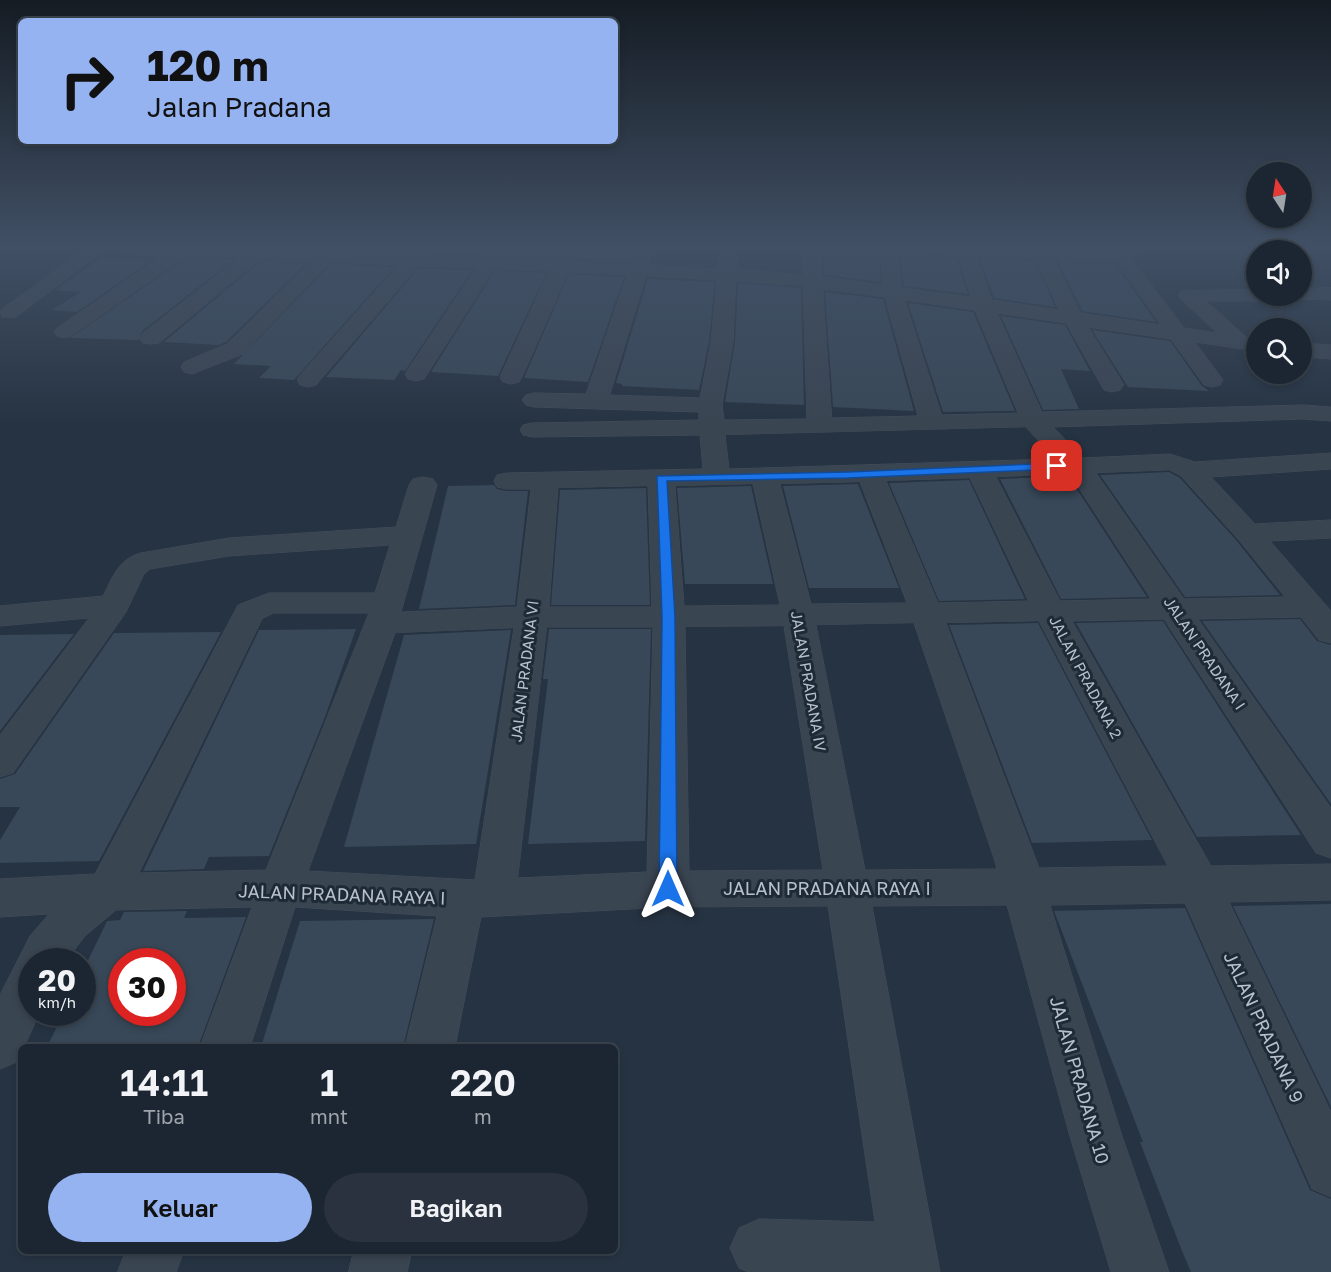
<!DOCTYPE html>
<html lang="id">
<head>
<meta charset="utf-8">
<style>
  :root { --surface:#1c2632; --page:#29323e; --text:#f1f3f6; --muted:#a0a5ac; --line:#3a434d; --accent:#95b2f1 }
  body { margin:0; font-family:"Golos Text",sans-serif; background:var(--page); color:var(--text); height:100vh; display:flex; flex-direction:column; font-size:22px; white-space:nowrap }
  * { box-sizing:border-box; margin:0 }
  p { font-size:20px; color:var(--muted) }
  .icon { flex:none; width:33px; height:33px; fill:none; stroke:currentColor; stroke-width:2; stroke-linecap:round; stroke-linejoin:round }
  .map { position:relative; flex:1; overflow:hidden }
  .side { position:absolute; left:18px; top:1044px; width:600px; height:210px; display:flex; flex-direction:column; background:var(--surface); border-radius:9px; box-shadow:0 3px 9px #0003,0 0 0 2px var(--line) }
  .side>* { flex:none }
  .banner { position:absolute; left:18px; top:18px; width:600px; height:126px; border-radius:9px; box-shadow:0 3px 9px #0003,0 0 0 2px var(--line); background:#95b2f1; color:#111; overflow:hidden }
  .needle { width:39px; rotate:348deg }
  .buttons { position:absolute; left:1246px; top:162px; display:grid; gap:12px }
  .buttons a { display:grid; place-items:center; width:66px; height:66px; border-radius:50%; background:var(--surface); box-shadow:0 3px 9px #0003,0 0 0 2px var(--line); font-size:30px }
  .speed { position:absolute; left:18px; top:948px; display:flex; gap:12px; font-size:30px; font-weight:700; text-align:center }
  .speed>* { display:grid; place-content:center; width:78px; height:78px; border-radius:50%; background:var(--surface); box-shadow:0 3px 9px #0003,0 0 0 2px var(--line); line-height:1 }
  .speed small { font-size:15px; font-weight:400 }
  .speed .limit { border:9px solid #d22; background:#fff; color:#111 }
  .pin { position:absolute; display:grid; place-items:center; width:51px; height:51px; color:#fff; margin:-26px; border-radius:12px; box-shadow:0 3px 9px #0006 }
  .me { position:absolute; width:66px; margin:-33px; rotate:0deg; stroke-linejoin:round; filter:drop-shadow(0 0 4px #0008) }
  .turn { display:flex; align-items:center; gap:21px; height:126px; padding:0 30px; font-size:27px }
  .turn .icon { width:78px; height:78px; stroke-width:2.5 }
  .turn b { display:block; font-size:42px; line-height:51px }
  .eta { display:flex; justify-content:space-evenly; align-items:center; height:102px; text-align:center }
  .eta b { font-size:36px; font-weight:600; line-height:42px }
  .action { display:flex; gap:12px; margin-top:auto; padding:12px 30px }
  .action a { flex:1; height:69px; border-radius:36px; background:var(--accent); color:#111; font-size:24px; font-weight:600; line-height:69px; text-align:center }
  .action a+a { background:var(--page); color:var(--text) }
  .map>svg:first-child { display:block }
</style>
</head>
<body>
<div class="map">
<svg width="1331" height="1272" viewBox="0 0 1331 1272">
  <rect width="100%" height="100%" fill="#263342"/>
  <g fill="#384858" fill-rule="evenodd">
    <polygon points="345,248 411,248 408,252 344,250"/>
    <polygon points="435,248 486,248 482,255 432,253"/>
    <polygon points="509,248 557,248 553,258 504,256"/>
    <polygon points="580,248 635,248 629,262 575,259"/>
    <polygon points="824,248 878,248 881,282 824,275"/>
    <polygon points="900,248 910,248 915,254 956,257 968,294 904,286"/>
    <polygon points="102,258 151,260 77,312 52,310 81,292 55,290"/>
    <polygon points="187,258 233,260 142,331 139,340 70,338"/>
    <polygon points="980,258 1035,261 1055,307 994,298"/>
    <polygon points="261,261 306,263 226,342 219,345 164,342"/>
    <polygon points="1058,261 1115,264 1156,322 1082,311"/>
    <polygon points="331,264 394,267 294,380 259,378 271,366 234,364"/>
    <polygon points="419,268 472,270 405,371 401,370 394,380 326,377"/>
    <polygon points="495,271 546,273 498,376 431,372"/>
    <polygon points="569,274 624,277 588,382 524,378"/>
    <polygon points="648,279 715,282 709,342 699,390 622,386 622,384 616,383"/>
    <polygon points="738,283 801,288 804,405 725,402 735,342"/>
    <polygon points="825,292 883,299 914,411 833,407"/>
    <polygon points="908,303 973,312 1015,411 943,412"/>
    <polygon points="1001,316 1065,325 1090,371 1061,369 1079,409 1043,410"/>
    <polygon points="1092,330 1170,341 1202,386 1209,391 1128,387"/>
    <polygon points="1169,472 1180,478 1236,540 1280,595 1185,597 1100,475"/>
    <polygon points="1068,476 1069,477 1147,597 1061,599 1000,479"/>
    <polygon points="969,480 1025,599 939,601 889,483"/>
    <polygon points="858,484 899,588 809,588 783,486"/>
    <polygon points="494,485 497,489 507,491 528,491 515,605 419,609 448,486"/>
    <polygon points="751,486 773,584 685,584 677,488"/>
    <polygon points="646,488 650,605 551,605 560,490"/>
    <polygon points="1300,619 1317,641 1331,645 1331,804 1202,621"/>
    <polygon points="1163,621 1301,835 1197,837 1076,623"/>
    <polygon points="1038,623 1152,840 1032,843 949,625"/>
    <polygon points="356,629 325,717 269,856 209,857 204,869 143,871 259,630"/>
    <polygon points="549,629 651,629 645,841 528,844 548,679 543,679"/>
    <polygon points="511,630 476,844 344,847 404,635"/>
    <polygon points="221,632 99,861 0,863 0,840 20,807 0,807 0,779 15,774 114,633"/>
    <polygon points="74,634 0,731 0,635"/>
    <polygon points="1331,904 1331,1107 1233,906"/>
    <polygon points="1185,908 1310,1190 1331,1199 1331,1272 1191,1272 1182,1251 1140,1142 1143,1142 1054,911"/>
    <path d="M187 911 184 918 246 917 198 1047H47L64 1012H82V973L107 921 120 920 124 912ZM122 962H172V1012H122Z"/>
    <polygon points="434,919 403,1047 261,1047 300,921"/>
  </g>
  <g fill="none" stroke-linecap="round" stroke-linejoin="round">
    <g stroke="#444e5b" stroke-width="1">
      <g id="minor">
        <path d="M87 248H272L321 251 324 248H343L340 252 409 254 414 248H433L427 255 483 257 489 248H507L500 258 554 260 560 248H578L572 261 631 264 637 248H653L649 265 718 269 720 248H738L737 269 803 275 802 248H820L822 277 883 285 880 248H898L902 288 971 297 958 255 915 252 912 248H1049L1117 251 1121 248H1149L1146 252 1131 258 1184 328 1217 333 1181 299 1178 295 1181 291 1257 289V296H1266L1264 299 1257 301H1206L1246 337 1257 339V351L1195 342 1223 380 1220 385 1212 387 1204 385 1171 339 1088 327 1124 385 1120 390 1112 392 1104 390 1066 323 997 313 1042 412 1303 405 1331 407V421L1303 419 1053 427 1083 458 1170 454 1195 462 1331 453V469L1211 477 1255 524 1331 520V538L1270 541 1331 611V643L1319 640 1301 617 1198 619 1331 808V858L1316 853 1164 619 1072 621 1211 866 1331 864V900L1229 902 1331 1112V1197L1312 1189 1185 903 1050 905 1121 1133 1169 1272H1111L1069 1133 1007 905 872 906 940 1272H748L739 1268 730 1248 739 1228 759 1219 875 1222 828 906 668 907 481 917 455 1047H405L437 916 295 907 250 1047H200L252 907 116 910 85 936 65 962H32V1012H40L24 1047H21L17 1062 0 1069V995L30 936 49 914 0 917V879L95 874 238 605 269 593H375L390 545 229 556 150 569 144 574 126 612 13 773 0 777V735L89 618 0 626V606L103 596C113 577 118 559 141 553L229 538 396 527 409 485 413 479 423 477 433 479 437 485 401 612 517 607 531 489H507L497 487 494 481 497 475 507 473 703 469 700 435 532 437 523 435 520 430 523 425 532 423 699 420V412L534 407 526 405 522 400 526 395 534 393 586 394 627 275 568 272 522 377 519 382 511 384 503 382 500 377 549 271 494 269 424 379 416 381 408 379 405 374 476 268 418 266 316 385 308 387 300 385 297 380 300 375 399 265 330 262 243 354 192 374 184 372 181 367 184 362 227 344 311 261 260 259 159 343 151 344 143 343 140 338 143 333 239 258 186 256 71 336 64 338 57 336 54 332 57 328 163 255 116 253 107 248 16 317H2L0 311 2 309ZM977 256 1036 259 1059 310 992 300ZM1054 259 1116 262 1161 325 1081 313ZM646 276 717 280 711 342 700 398 610 395ZM736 281 803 286 807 419 724 420 722 405 733 342ZM823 289 885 297 918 416 832 418ZM905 300 975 310 1018 413 942 415ZM1026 427 1055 459 729 469 725 435ZM1170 470 1181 476 1238 539 1285 597 1184 599 1096 473ZM1069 474 1071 476 1151 599 1060 601 996 477ZM970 478 1028 600 1029 601 938 603 886 481ZM860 482 907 603 811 604 780 484ZM753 484 780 605 684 606 675 486ZM648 486 652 607H549L558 488ZM274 613H369L266 870 139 873 262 619ZM1039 621 1168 866 1039 868 946 623ZM914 623 993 855 997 869 865 870 816 625ZM784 626 823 870 689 871 685 627ZM547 627H653L647 872 518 878ZM514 628 475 880 308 871 395 633Z"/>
        <polygon points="1331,288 1331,300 1295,299 1293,296 1302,296 1302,289"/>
        <polygon points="1302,343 1331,345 1331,359 1302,357"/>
        <polygon points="126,1251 184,1251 176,1272 118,1272"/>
        <polygon points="354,1251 412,1251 407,1272 349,1272"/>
      </g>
    </g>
    <use href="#minor" fill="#3a4552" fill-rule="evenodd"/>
  </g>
  <linearGradient id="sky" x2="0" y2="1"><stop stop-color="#151c24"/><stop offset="0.58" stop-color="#415065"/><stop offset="1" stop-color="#415065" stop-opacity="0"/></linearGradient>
  <rect width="1331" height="426" fill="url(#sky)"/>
  <polygon fill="#1a73e8" stroke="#114b97" stroke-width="1.5" points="1057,463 1062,466 1060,469 848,478 667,481 675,617 677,889 674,894 668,896 662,894 659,889 662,617 657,476 848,472"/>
  <g text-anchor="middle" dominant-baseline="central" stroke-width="6" stroke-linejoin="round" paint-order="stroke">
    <g font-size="15" fill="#b7c0cc" stroke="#1f2a37">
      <text transform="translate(1205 653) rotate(56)">JALAN PRADANA I</text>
      <text transform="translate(524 671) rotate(-83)">JALAN PRADANA VI</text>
      <text transform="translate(1086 677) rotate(62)">JALAN PRADANA 2</text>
      <text transform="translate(809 681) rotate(80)">JALAN PRADANA IV</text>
    </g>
    <g font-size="18" fill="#b7c0cc" stroke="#1f2a37">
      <text x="827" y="888">JALAN PRADANA RAYA I</text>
      <text transform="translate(342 894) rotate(2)">JALAN PRADANA RAYA I</text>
      <text transform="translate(1264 1027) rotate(65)">JALAN PRADANA 9</text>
      <text transform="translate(1080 1080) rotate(74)">JALAN PRADANA 10</text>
    </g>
  </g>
</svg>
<div class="buttons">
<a><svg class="needle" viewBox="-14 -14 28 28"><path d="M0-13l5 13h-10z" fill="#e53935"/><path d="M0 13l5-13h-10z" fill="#a0a5ac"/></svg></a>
<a><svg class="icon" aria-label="sound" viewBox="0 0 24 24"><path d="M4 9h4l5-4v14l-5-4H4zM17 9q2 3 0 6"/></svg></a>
<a><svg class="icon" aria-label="search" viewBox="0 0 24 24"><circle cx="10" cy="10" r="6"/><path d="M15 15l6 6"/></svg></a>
</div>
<div class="speed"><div>20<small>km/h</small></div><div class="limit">30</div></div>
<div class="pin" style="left:1057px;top:466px;background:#d93025"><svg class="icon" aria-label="arrive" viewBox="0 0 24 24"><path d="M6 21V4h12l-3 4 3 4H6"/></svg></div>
<svg class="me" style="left:668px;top:889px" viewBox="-20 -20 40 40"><path d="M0-17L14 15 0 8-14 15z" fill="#1a73e8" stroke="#fff" stroke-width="4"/></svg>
<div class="banner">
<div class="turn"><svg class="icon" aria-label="right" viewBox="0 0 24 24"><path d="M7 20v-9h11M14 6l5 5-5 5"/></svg><div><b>120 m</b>Jalan Pradana</div></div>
</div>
<section class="side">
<div class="eta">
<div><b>14:11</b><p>Tiba</p></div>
<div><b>1</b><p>mnt</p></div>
<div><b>220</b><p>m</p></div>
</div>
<div class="action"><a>Keluar</a><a>Bagikan</a></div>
</section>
</div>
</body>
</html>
